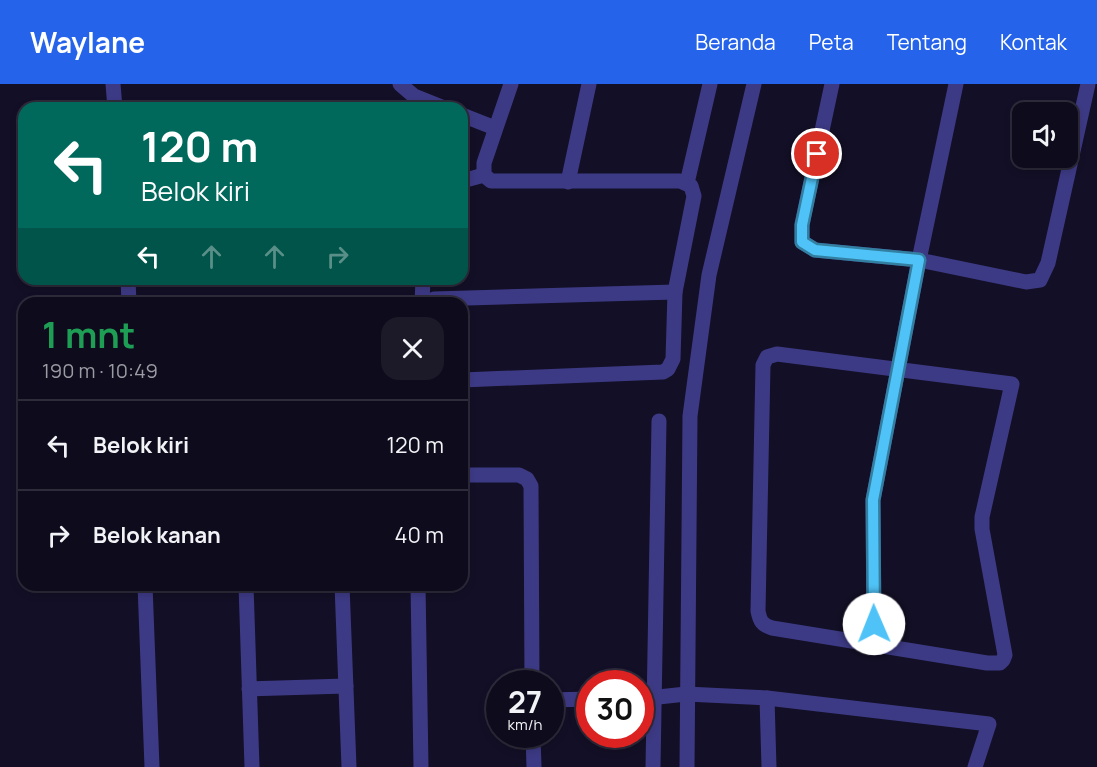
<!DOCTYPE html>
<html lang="id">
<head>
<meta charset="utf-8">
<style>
  :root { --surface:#0e0b1c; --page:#1c1929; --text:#f1f3f6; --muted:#9b9ba3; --line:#2e2b3b; --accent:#2563eb }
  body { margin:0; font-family:Manrope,sans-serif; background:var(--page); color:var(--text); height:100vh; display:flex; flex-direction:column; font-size:22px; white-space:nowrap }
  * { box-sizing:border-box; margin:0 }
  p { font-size:20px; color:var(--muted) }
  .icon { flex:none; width:33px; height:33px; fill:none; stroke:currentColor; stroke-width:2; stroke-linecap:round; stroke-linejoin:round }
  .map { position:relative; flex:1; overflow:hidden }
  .drawer { position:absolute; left:18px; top:213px; width:450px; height:294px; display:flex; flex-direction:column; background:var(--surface); border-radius:18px; box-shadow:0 3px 9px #0003,0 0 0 2px var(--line) }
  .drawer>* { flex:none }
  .guide { position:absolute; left:18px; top:18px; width:450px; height:183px; border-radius:18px; box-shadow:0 3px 9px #0003,0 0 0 2px var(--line); background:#00695c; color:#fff; overflow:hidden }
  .tools { position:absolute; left:1012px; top:18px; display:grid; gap:12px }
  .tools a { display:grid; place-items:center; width:66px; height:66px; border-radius:12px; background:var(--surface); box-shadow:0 3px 9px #0003,0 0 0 2px var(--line); font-size:30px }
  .speed { position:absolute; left:486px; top:586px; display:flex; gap:12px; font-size:30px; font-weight:700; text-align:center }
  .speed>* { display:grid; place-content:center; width:78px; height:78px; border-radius:50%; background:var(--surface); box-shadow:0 3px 9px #0003,0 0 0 2px var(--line); line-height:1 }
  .speed small { font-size:15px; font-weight:400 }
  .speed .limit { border:9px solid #d22; background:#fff; color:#111 }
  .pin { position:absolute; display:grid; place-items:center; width:51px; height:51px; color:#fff; margin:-26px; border:3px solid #fff; border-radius:50%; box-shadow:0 2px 6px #0007 }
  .me { position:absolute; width:66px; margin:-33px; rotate:359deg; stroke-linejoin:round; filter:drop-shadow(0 0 4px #0008) }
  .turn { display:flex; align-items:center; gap:21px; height:126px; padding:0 24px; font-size:27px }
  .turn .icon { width:78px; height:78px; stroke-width:2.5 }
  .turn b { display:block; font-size:42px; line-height:51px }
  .lanes { display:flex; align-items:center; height:57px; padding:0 24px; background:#0003; justify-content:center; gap:30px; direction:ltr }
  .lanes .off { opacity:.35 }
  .round { display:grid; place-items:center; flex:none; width:63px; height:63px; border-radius:18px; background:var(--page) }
  .summary { display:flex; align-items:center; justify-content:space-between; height:102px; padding:0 24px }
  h1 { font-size:36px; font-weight:700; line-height:45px; color:#1e9e55 }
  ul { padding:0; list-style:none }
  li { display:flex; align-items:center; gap:18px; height:90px; padding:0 24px; border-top:2px solid var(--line) }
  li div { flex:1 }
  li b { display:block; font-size:22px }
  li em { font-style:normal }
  header { display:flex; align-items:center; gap:36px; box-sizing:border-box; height:84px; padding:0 30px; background:var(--accent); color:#fff }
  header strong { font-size:28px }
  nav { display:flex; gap:33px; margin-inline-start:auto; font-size:21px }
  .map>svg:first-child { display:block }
</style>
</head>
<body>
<header>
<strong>Waylane</strong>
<nav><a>Beranda</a><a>Peta</a><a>Tentang</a><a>Kontak</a></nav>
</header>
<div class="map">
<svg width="1097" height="683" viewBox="0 0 1097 683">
  <rect width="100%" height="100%" fill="#130f26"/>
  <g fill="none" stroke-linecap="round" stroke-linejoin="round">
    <g stroke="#3d3a85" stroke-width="15">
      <polyline points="113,0 115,24"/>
      <polyline points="400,0 414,12 444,24"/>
      <polyline points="511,0 484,79 484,91 491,97 680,97 691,102 694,112 675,208"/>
      <polyline points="832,0 802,140 802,158 815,166 919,176 873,416 874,560"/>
      <polyline points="956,0 919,176 1026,198 1040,196 1048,179 1088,0"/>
      <polyline points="462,31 495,44"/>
      <polyline points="462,97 484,91"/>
      <polyline points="568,98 589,0"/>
      <polyline points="687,99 710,0"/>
      <polyline points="128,195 129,219"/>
      <polyline points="422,219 423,195"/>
      <polyline points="425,219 434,215 675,208 673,275 668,285 663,288 462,296"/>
      <path d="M777 270 1012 300 982 433V445L1005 571 1003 576 1000 579H987L772 544C762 541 760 537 758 527L763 281 767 273Z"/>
      <polyline points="462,391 519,391 527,395 531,402 532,600"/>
      <polyline points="145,501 152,683"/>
      <polyline points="246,501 252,683"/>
      <polyline points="342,501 349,683"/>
      <polyline points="418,501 421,683"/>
      <polyline points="249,605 346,602"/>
      <polyline points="767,614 769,683"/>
      <polyline points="640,615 686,610 767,614 989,640 975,683"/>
      <polyline points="550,616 590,615"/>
      <polyline points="533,651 534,683"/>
      <polyline points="653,683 659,337"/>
      <polyline points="687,683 690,332 709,191 754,0"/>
    </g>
  </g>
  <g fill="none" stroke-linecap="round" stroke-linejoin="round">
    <g stroke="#337fa1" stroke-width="15">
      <polyline id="route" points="817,70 802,141 802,158 815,166 919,176 873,416 874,540"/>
    </g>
    <use href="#route" stroke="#4fc3f7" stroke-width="10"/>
  </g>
</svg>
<div class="tools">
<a><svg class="icon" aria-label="sound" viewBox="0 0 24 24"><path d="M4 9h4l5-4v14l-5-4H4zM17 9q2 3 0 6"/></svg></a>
</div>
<div class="speed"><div>27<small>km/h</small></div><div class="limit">30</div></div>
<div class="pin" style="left:817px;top:70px;background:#d93025"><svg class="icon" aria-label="arrive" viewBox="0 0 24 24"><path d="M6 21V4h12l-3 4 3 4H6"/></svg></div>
<svg class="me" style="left:874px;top:540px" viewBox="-20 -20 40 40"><circle r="19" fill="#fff"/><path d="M0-13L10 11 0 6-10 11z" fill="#4fc3f7"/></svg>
<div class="guide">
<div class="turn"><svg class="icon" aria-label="left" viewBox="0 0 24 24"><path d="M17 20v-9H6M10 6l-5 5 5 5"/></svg><div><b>120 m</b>Belok kiri</div></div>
<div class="lanes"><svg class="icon" aria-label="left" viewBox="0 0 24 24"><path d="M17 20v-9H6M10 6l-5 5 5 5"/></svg><svg class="icon off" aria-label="ahead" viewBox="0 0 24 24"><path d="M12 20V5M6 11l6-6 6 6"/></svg><svg class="icon off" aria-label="ahead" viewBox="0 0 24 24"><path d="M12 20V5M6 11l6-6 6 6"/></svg><svg class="icon off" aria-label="right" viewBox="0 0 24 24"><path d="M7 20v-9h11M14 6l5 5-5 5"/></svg></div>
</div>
<section class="drawer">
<div class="summary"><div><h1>1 mnt</h1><p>190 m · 10:49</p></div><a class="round"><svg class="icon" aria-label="close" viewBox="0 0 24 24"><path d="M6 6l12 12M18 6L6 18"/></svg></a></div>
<ul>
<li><svg class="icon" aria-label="left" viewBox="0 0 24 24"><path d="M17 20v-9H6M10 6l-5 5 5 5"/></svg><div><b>Belok kiri</b></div><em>120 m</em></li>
<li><svg class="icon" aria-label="right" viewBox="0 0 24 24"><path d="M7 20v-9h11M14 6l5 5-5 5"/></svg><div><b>Belok kanan</b></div><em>40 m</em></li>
</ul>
</section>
</div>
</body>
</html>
